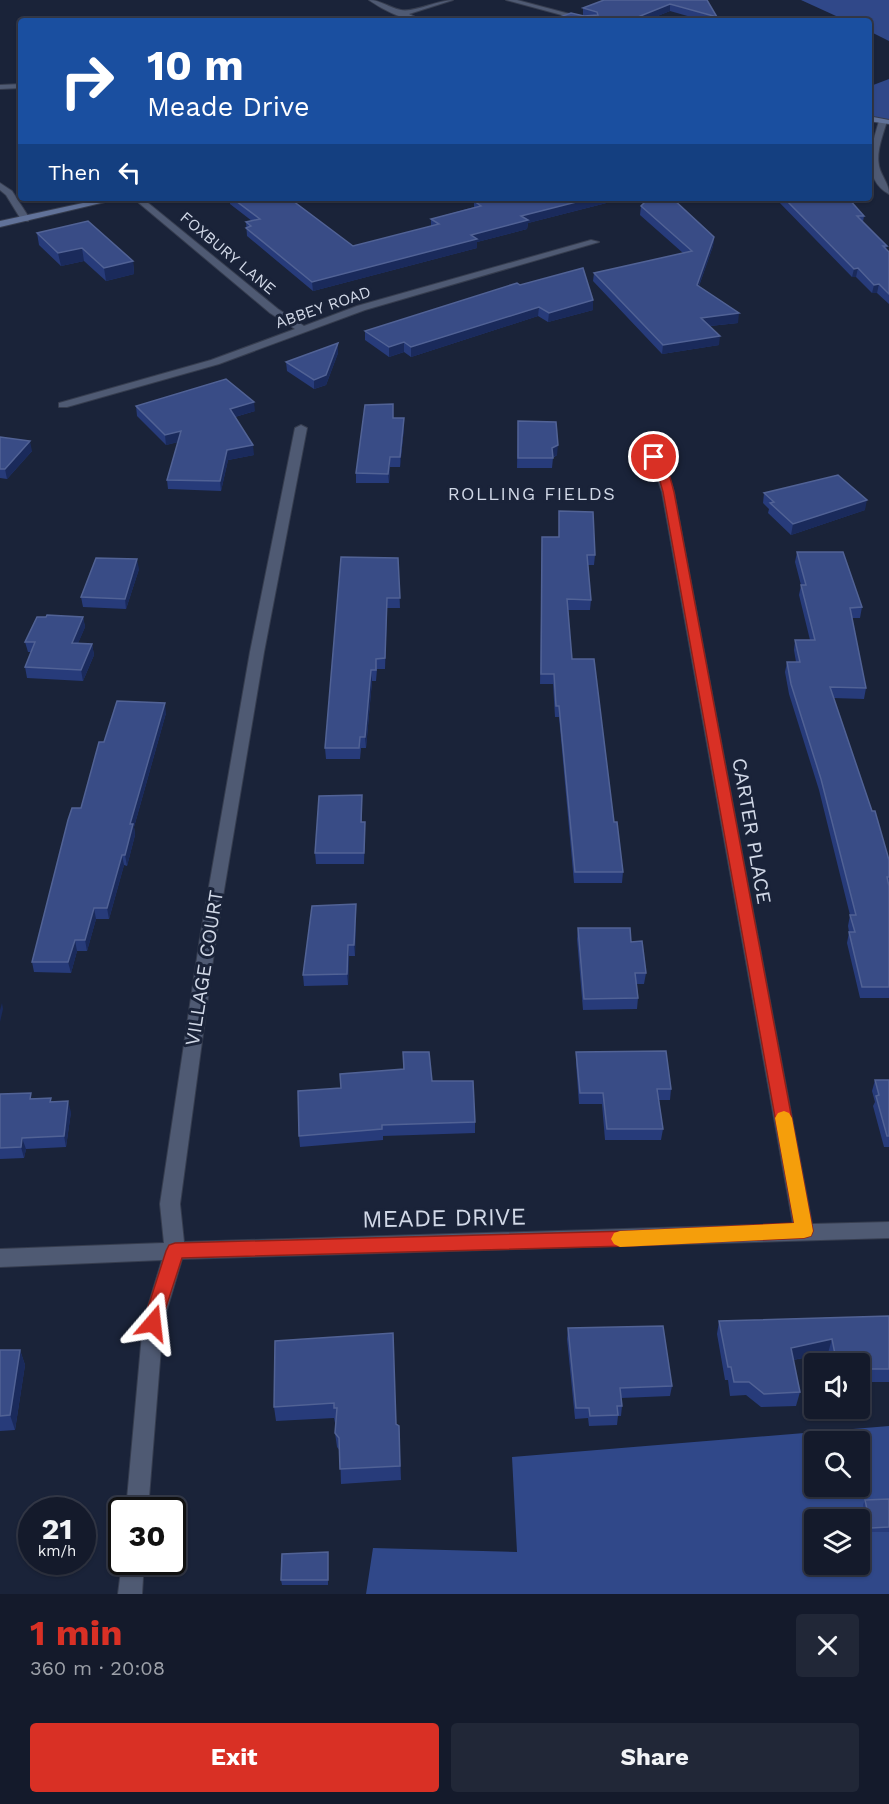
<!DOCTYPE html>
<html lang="en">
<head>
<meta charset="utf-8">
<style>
  :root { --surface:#141a2b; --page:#212737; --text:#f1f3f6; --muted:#9da1a9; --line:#333847; --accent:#d93025 }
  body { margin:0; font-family:"Work Sans",sans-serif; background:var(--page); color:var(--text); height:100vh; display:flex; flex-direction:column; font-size:22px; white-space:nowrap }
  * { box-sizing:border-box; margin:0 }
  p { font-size:20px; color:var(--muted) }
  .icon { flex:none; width:33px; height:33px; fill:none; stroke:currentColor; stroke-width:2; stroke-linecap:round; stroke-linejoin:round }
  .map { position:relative; height:1594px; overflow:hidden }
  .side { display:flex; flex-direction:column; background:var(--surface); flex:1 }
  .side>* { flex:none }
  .hud { position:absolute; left:18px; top:18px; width:854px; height:183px; border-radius:6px; box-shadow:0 2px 4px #0004,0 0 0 2px var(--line); background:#1a4fa0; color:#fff; overflow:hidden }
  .controls { position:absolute; left:804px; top:1353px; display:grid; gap:12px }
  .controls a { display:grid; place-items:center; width:66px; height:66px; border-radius:6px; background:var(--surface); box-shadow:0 2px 4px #0004,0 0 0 2px var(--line); font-size:30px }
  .speed { position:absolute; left:18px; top:1497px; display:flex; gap:12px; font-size:30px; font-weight:700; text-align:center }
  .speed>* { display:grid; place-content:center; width:78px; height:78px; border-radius:50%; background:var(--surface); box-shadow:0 2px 4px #0004,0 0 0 2px var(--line); line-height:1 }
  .speed small { font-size:15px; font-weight:400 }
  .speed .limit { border:3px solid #111; border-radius:9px; background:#fff; color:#111 }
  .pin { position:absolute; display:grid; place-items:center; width:51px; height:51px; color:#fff; margin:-26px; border:3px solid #fff; border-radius:50%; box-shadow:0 2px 6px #0007 }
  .me { position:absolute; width:66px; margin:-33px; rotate:17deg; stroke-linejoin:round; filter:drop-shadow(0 0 4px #0008) }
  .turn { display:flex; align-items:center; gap:21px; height:126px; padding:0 30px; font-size:27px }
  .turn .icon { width:78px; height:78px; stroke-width:2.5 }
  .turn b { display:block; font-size:42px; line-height:51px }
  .then { display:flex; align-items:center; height:57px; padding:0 30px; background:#0003; gap:12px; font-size:22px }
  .round { display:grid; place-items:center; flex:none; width:63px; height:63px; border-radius:6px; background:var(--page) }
  .headline { display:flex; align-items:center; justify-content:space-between; height:102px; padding:0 30px }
  h1 { font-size:36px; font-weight:700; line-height:45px; color:var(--accent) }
  .button { display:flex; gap:12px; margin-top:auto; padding:12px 30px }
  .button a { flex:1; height:69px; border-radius:6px; background:var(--accent); color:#fff; font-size:24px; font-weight:700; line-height:69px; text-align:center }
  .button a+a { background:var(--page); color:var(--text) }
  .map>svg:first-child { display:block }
</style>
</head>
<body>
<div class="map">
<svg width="889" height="1594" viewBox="0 0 889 1594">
  <rect width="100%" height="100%" fill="#1a2339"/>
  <g fill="#304889" fill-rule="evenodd">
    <polygon points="801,0 889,0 889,41 869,31 868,21 847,21"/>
    <polygon points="889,79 889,122 869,115 868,87"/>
    <path d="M889 1426V1594H366L373 1548 517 1552 512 1457ZM814 1442H860V1486H814ZM814 1520H860V1564H814Z"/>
  </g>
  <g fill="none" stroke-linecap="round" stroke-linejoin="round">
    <g stroke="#363d4f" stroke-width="2">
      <g id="street">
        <path d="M369 0C381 0 389 8 401 10 413 13 438 0 453 0L409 14 423 21C405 21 383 10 369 0Z"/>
        <polygon points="506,0 517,0 596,21 584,21"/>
        <polygon points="21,84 21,88 0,89 0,85"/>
        <path d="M883 119 887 121C883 135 876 151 879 166 881 176 889 183 889 194 861 179 872 144 879 121Z"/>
        <polygon points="0,183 12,191 30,219 28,221 22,221 6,195 0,190"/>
        <polygon points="133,198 142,198 278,309 304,326 357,306 591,240 599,242 365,310 219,364 67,407 59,407 59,403 211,360 295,329 270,313"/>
        <path d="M301 425 307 428 264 652 216 938 180 1204 184 1242 793 1224 662 492 653 466 635 447 641 444C660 450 669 474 674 492L812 1224 889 1222V1238L182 1259 163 1323 148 1510H126L143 1323 162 1260 0 1267V1249L164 1243 160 1204 200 938 250 652 295 428Z"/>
        <polygon points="122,1562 144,1562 142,1594 118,1594"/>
      </g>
    </g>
    <g stroke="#363d4f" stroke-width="2">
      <g id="secondary">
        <polygon points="868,116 889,120 889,124 868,121"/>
        <polygon points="106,198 122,198 0,227 0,221"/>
      </g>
    </g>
    <use href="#street" fill="#4f5a73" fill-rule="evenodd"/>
    <use href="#secondary" fill="#617299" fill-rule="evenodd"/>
  </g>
  <g fill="#273b7a">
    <polygon points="707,0 717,17 717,21 705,21 670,11 645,21 549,21 583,15 583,8"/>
    <polygon points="230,198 289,198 353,246 431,226 431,219 474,207 474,201 488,198 626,198 528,223 527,229 477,242 477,248 313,291 247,236 246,222 252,221 230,204"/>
    <polygon points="777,198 848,198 864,216 863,222 887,246 886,249 889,252 889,304 877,293 872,293 856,277 852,277 777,200"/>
    <polygon points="641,206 714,237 713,246 699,286 738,323 710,326 719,345 662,354 593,281 594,273 683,253 640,215"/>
    <polygon points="37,233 133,261 134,274 106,281 84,261 61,266 39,245"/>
    <polygon points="520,285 593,310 548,322 538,316 411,357 404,352 389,357 365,340 365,331"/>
    <polygon points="338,343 338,353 326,385 314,389 287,371 286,362"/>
    <polygon points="136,406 255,411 235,417 254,455 228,460 221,491 168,489 167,480 178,442 166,445 137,416"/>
    <polygon points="393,418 404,428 400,467 390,467 389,483 356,483 356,473"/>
    <polygon points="518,421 557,455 553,458 552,468 517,468"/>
    <polygon points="0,437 32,451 7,479 0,478"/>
    <polygon points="764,493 865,510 791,535 768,513 769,509 763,503"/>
    <polygon points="559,511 595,555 594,565 588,565 591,600 590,610 568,610 572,659 614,822 623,872 622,883 574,883 559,717 555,717 553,684 540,684 542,547 559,537"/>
    <polygon points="797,552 862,607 860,618 852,618 866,688 864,699 833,698 889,860 889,998 860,998 847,943 849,932 848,926 850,915 819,790 789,694 785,672 787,662 796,662 794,650 795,640 810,640 799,595 801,585 795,562"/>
    <polygon points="398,558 400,608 387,608 385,669 377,669 376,681 372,681 366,748 361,748 360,759 326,759 325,748"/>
    <polygon points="139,569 126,609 83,607 81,597"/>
    <polygon points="83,617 85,627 78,643 92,644 94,655 83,681 27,678 25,667 31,652 28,652 25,642"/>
    <polygon points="166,713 134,827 135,835 127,866 124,865 109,919 96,919 87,951 77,951 71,973 34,972 32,962 81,808 104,742"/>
    <polygon points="362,795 362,822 365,822 365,833 364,864 316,864 315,853"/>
    <polygon points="356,904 355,956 349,956 348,985 304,986 303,975"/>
    <polygon points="578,928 631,942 646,973 644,984 637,984 638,998 637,1009 583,1010 577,939"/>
    <polygon points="403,1052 475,1122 475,1133 383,1136 383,1140 300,1147 299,1136 341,1088 403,1069"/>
    <polygon points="576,1052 671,1089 670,1100 659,1100 663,1129 661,1140 605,1140 602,1104 579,1104 576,1063"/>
    <polygon points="875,1080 889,1080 889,1147 884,1147 873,1106 875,1102 872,1091"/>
    <polygon points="0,1094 52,1101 71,1112 66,1147 26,1149 24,1158 0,1159"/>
    <polygon points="889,1316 889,1382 860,1382 860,1364 830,1364 828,1353 793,1360 800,1392 796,1406 761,1407 746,1395 730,1396 728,1380 725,1380 717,1334 719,1321"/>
    <polygon points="568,1328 672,1386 670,1396 621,1398 622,1406 621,1416 618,1416 617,1425 589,1426 588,1418 575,1419 567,1339"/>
    <polygon points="275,1341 399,1426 401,1480 341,1484 340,1451 337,1447 335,1433 336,1423 335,1423 334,1418 276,1421 274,1407"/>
    <polygon points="0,1350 20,1350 25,1365 15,1430 0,1431"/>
    <polygon points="889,1499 889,1532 869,1532 863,1505 865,1500"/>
    <polygon points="328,1552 328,1585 282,1585 281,1580"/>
  </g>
  <g fill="#1a2a5b">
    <polygon points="670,4 670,11 645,21 628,21"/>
    <polygon points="592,198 626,198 528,223 527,229 477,242 477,248 313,291 312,282 521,216"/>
    <polygon points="714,237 713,246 696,294 697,285"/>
    <polygon points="82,248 84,261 61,266 58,253"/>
    <polygon points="133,261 134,274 106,281 104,268"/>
    <polygon points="858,268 856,277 852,277 854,269"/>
    <polygon points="879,284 877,293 872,293 874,285"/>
    <polygon points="593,300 593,310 548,322 549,313"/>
    <polygon points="539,307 538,316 411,357 411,347"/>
    <polygon points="739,313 738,323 700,327 701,318"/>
    <polygon points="720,336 719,345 662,354 663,345"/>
    <polygon points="404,342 404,352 389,357 389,347"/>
    <polygon points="338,343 338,353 326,385 314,389 314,380"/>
    <polygon points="254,402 255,411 231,418 230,409"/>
    <polygon points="404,418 404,428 400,467 400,457"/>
    <polygon points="181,431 182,441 166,445 165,435"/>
    <polygon points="30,441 32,451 7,479 5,469"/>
    <polygon points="253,445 254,455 228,460 221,491 220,481 227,450"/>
    <polygon points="558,445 557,455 551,458 552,448"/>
    <polygon points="390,457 390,467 389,483 388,474"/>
    <polygon points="867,500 865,510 791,535 793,524"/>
    <polygon points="137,559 139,569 126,609 125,599"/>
    <polygon points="387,598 387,608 385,669 385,658"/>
    <polygon points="83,617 85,627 74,653 72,643"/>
    <polygon points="92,644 94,655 83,681 81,670"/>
    <polygon points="371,670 372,681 366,748 365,737"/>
    <polygon points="165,703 166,713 134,827 135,835 127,866 125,855 130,824"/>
    <polygon points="122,855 124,865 109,919 107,908"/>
    <polygon points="356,904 356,915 355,956 354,945"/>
    <polygon points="94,908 96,919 87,951 85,940"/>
    <polygon points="75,940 77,951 71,973 68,962"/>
    <polygon points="348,945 349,956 348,985 347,974"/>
    <polygon points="2,1003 3,1009 0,1022 0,1010"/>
    <polygon points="68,1101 71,1112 66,1147 64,1136"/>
    <polygon points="22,1138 26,1149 24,1158 21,1147"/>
    <polygon points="832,1339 828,1353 787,1361 791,1348"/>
    <polygon points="20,1350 25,1365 15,1430 10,1415"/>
  </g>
  <g fill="#394c86" stroke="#516295" stroke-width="1.5">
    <polygon points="604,0 707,0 717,17 670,4 628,21 549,21 571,13 584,16 598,15 597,12 583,8"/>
    <polygon points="232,198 289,198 353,246 439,224 431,219 481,206 474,201 488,198 592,198 521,216 528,220 471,235 477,239 312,282 246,228 251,226 246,222 260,219"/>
    <polygon points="649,198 672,198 714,237 697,285 739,313 701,318 720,336 663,345 594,273 692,251 641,206"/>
    <polygon points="784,198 848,198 864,216 857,216 887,246 883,246 889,252 889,294 879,284 874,285 858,268 854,269"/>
    <polygon points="88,221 133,261 104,268 82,248 58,253 37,233"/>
    <polygon points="583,268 593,300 549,313 539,307 411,347 404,342 389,347 365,331 517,283 520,285"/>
    <polygon points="338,343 326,375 314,380 286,362"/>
    <polygon points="226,379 254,402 230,409 253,445 227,450 220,481 167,480 181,431 165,435 136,406"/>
    <polygon points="393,404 393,418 404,418 400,457 390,457 388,474 356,473 365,405"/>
    <polygon points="518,421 556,422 558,445 552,448 553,458 518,458"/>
    <polygon points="0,437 30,441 5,469 0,469"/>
    <polygon points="838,475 867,500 793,524 770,503 774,502 764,493"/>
    <polygon points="559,511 593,512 595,555 587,555 591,600 567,599 572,659 594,659 614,822 617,822 623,872 575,872 559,706 556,706 554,674 541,674 542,537 559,537"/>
    <polygon points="797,552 843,552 862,607 850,608 866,688 830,687 872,811 875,811 889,860 889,877 887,877 889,886 889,987 862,987 849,932 855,932 850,915 856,915 821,779 791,684 787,662 800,662 795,640 815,640 801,585 806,585"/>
    <polygon points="341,557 398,558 400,598 387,598 385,658 376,659 376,670 371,670 365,737 360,737 359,748 325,748"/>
    <polygon points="96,558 137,559 125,599 81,597"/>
    <polygon points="47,615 83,617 72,643 92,644 81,670 25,667 35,642 25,642 37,617 46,617"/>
    <polygon points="117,701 165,703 130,824 133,824 125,855 122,855 107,908 94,908 85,940 75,940 68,962 32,962 68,820 72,808 81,808 99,742 104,742"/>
    <polygon points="362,795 361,822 365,822 364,853 315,853 319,796"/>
    <polygon points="356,904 354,945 348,945 347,974 303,975 312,906"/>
    <polygon points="578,928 630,928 631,942 642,941 646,973 635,973 638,998 584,999"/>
    <polygon points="666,1051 671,1089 657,1089 663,1129 607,1129 603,1093 580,1093 576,1052"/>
    <polygon points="403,1052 429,1052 432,1081 473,1081 475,1122 382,1125 382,1129 299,1136 298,1091 341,1088 340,1074 404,1069"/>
    <polygon points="875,1080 889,1080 889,1136 887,1136 876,1096 879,1095"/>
    <polygon points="31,1093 30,1099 51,1098 50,1102 68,1101 64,1136 22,1138 21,1147 0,1148 0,1094"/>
    <polygon points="889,1316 889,1369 860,1369 860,1364 837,1364 832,1339 791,1348 800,1392 764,1394 749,1382 734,1382 731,1367 728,1367 719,1321"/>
    <polygon points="663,1326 672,1386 620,1388 622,1406 617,1406 618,1415 590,1416 589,1408 576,1408 568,1328"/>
    <polygon points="393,1333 396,1424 399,1426 400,1466 340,1469 339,1438 335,1433 337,1408 334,1408 334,1403 274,1407 275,1341"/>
    <polygon points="0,1350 20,1350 10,1415 0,1416"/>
    <polygon points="889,1499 889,1527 871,1528 865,1500"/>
    <polygon points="328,1552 328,1580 281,1580 282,1554"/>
  </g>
  <path fill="#d93025" stroke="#8d1f18" stroke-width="1.5" d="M654 453C667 459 670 478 674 492L813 1231 811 1236 804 1238 628 1246 182 1258 159 1329 153 1332 146 1329 143 1323 166 1251 169 1245 175 1243 628 1231 794 1223 663 492 656 467 648 457Z"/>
  <polygon fill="#f59e0b" points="784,1111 789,1113 792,1118 813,1231 811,1236 804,1238 620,1247 614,1244 611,1239 614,1233 620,1231 794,1223 775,1118 778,1113"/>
  <g text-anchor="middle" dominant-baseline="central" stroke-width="6" stroke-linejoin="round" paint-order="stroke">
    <g font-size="16" fill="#d1d8e7" stroke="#1a2339">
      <text transform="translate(228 253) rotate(40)">FOXBURY LANE</text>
      <text transform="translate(323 307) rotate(-19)">ABBEY ROAD</text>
    </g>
    <g font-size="18" letter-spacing="1.5" fill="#d1d8e7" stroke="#1a2339">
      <text x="532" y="493">ROLLING FIELDS</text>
    </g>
    <g font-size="20" fill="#d1d8e7" stroke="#1a2339">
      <text transform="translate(752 831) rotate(80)">CARTER PLACE</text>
      <text transform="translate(204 968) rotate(-81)">VILLAGE COURT</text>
    </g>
    <g font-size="24" fill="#d1d8e7" stroke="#1a2339">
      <text transform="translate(444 1218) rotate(-1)">MEADE DRIVE</text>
    </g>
  </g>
</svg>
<div class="controls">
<a><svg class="icon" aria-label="sound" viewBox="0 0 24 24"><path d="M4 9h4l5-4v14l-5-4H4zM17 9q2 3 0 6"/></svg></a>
<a><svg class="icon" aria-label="search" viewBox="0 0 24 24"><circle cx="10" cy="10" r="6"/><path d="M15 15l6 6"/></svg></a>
<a><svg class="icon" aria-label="layers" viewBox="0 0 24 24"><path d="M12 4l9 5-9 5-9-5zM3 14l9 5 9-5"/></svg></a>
</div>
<div class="speed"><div>21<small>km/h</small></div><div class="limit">30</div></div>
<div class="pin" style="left:654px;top:457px;background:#d93025"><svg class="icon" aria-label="arrive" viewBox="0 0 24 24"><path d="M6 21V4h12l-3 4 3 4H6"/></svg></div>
<svg class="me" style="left:153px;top:1323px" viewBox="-20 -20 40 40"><path d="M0-17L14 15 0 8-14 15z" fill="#d93025" stroke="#fff" stroke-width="4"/></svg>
<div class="hud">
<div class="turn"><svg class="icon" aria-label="right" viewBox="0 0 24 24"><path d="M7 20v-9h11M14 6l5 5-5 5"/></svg><div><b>10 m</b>Meade Drive</div></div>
<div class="then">Then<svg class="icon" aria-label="left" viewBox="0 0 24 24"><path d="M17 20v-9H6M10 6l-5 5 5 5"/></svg></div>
</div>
</div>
<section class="side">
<div class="headline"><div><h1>1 min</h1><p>360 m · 20:08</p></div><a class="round"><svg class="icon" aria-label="close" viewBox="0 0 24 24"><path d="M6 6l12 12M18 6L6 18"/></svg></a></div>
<div class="button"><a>Exit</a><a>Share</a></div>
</section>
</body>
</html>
